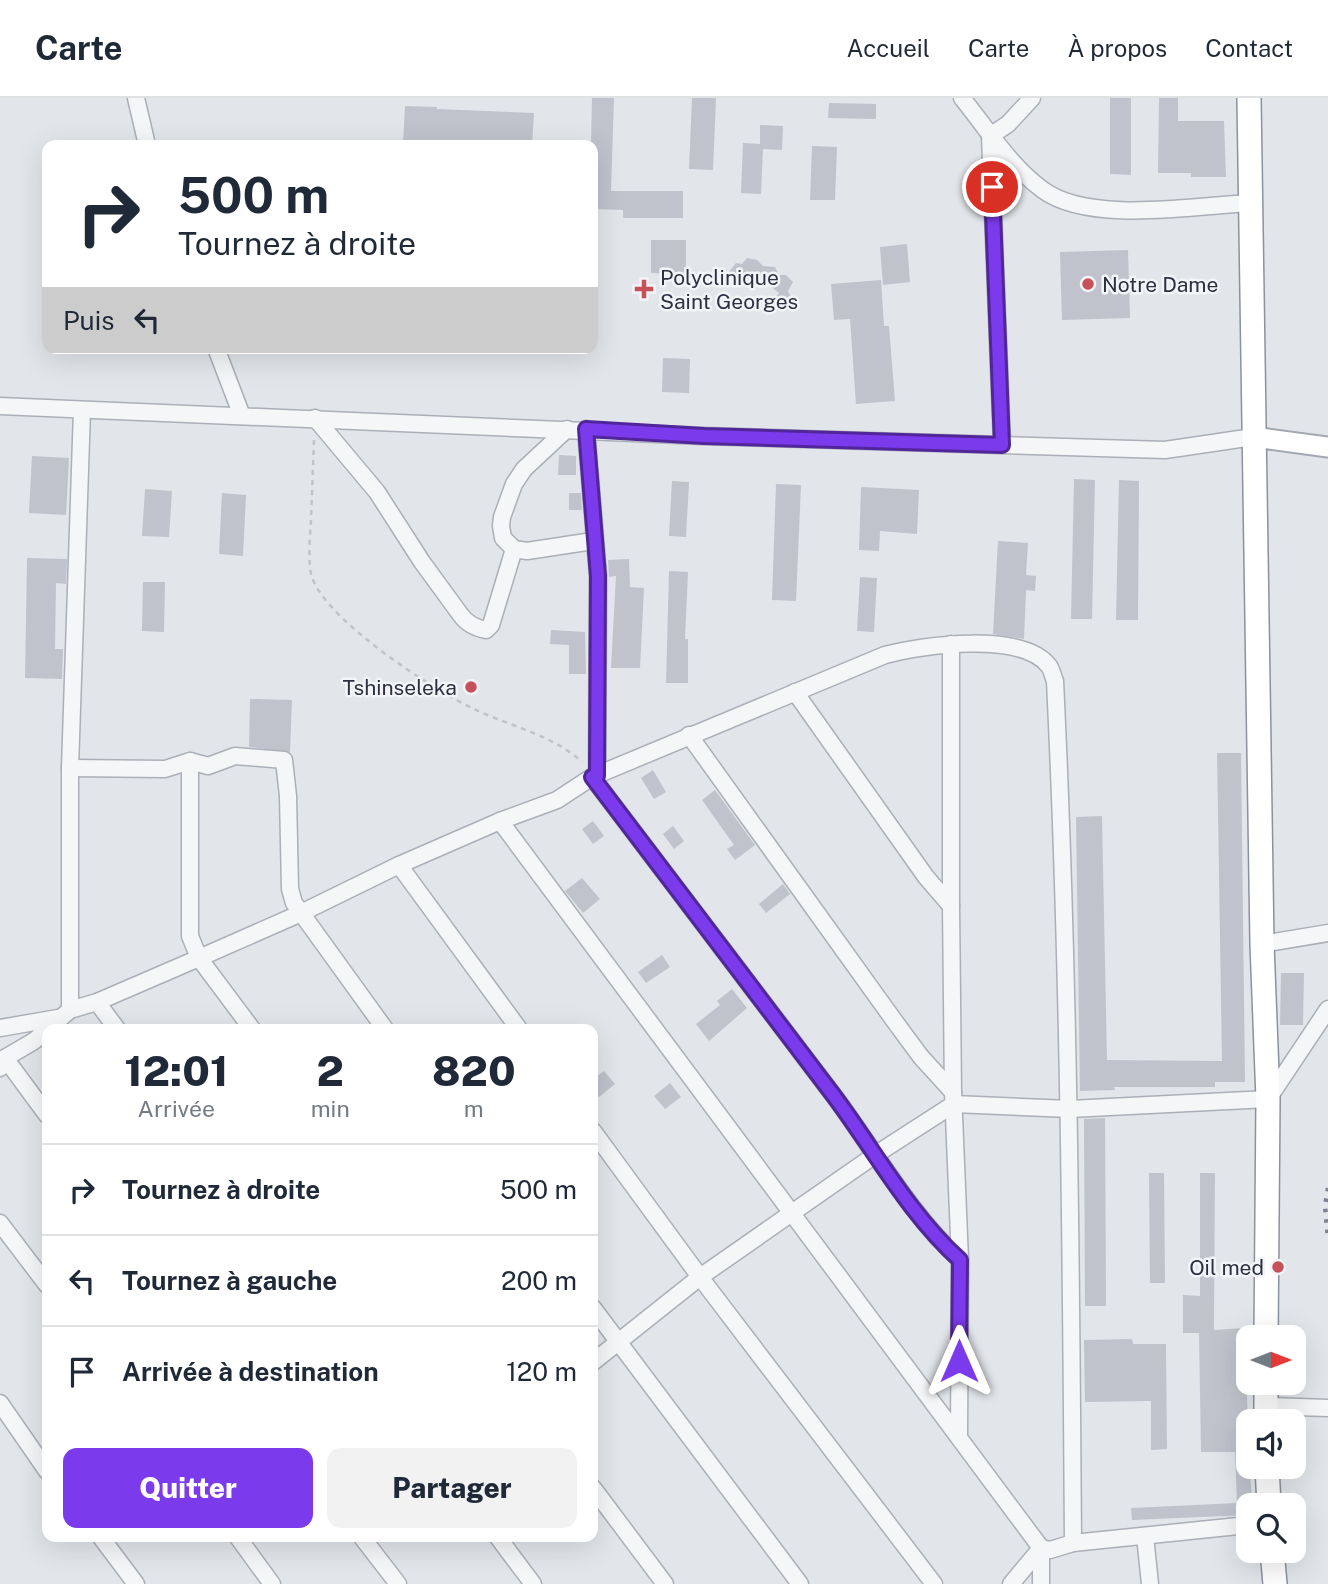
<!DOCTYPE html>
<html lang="fr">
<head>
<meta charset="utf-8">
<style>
  :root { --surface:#fff; --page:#f2f2f3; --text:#1f2937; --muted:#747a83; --line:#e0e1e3; --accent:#7c3aed }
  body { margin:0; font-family:"Public Sans",sans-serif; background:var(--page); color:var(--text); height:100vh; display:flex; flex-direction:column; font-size:26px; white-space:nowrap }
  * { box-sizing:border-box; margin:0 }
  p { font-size:23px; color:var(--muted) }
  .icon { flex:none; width:38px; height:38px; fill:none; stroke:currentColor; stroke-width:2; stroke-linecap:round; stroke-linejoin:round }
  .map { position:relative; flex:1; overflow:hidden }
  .sheet { position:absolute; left:42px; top:926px; width:556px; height:518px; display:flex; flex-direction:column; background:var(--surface); border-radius:14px; box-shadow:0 7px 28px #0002 }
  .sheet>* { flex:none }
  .hud { position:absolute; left:42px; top:42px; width:556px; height:214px; border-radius:14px; box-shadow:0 7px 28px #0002; background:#fff; color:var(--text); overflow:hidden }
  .needle { width:46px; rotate:90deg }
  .controls { position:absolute; left:1236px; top:1227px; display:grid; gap:14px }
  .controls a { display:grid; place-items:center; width:70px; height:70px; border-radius:14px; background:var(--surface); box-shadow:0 7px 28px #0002; font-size:35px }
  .pin { position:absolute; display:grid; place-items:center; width:60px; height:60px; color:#fff; margin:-30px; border:4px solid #fff; border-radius:50%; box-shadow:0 2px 7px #0007 }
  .me { position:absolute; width:77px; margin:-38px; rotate:0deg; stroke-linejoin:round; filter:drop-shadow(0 0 5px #0008) }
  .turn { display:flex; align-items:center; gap:24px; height:147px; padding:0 21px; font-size:32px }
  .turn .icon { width:91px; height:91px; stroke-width:2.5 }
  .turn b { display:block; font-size:49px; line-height:60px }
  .then { display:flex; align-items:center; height:66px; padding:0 21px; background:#0003; gap:14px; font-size:26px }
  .eta { display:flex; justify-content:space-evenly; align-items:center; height:119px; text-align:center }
  .eta b { font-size:42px; font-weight:800; line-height:49px }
  .button { display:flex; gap:14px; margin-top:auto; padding:14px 21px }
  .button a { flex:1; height:80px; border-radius:14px; background:var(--accent); color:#fff; font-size:28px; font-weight:800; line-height:80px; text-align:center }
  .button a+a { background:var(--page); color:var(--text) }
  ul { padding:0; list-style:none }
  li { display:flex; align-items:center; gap:21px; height:91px; padding:0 21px; border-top:2px solid var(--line) }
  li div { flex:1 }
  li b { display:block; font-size:26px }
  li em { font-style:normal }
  header { display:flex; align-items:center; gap:42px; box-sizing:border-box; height:98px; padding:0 35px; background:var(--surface); border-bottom:2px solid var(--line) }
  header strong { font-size:33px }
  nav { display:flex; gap:38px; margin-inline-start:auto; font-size:24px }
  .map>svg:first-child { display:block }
</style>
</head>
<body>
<header>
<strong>Carte</strong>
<nav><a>Accueil</a><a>Carte</a><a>À propos</a><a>Contact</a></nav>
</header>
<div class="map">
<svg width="1328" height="1486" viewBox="0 0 1328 1486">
  <rect width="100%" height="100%" fill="#e2e5ea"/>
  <g fill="#c0c3cc">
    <polygon points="592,0 614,0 611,93 683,93 683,120 623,120 623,112 593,111 593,47 591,47"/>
    <polygon points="692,0 716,0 713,72 689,71"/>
    <polygon points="1110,0 1131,0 1131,77 1110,76"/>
    <polygon points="1159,0 1178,0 1178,23 1224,23 1226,79 1191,79 1191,75 1158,75"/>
    <polygon points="829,5 876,6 876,21 828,20"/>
    <polygon points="405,8 437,9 437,11 534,15 532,47 403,47"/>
    <polygon points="760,27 783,28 782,52 763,51 761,96 741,95 743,45 760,46"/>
    <polygon points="812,48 837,49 835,102 810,102"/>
    <polygon points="651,142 686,142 686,176 651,175"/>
    <polygon points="907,146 910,184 883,187 880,149"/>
    <polygon points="1128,152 1130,220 1062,222 1060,154"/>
    <polygon points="747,160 757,162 763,168 775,169 779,177 786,177 793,184 788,193 793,203 788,212 779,213 773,203 779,195 759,179 748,177 743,185 734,184 729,174 736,165 742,166"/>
    <polygon points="881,182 884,228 889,228 895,303 856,306 850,221 834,222 831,186"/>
    <polygon points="663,260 690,261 689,295 662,294"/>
    <polygon points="559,357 576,358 576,377 558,377"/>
    <polygon points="32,358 69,360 66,417 29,415"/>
    <polygon points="1074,381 1095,382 1092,521 1071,521"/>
    <polygon points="1119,382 1139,383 1138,522 1116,522"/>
    <polygon points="672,383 689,384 686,439 669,438"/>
    <polygon points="776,386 801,387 796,503 772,502"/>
    <polygon points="861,389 919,392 917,436 880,433 879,453 859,452"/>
    <polygon points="145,391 172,393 169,439 142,438"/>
    <polygon points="222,395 246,397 243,458 219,456"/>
    <polygon points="569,395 581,395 582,412 569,412"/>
    <polygon points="998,443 1028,445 1026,477 1036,478 1035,493 1026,492 1024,541 993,536"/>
    <polygon points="27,460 67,461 66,486 56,485 55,551 63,551 62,581 25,580"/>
    <polygon points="629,461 630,489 644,490 640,570 611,570 616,478 609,479 608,462"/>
    <polygon points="669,473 688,474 685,541 688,541 688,585 666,585"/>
    <polygon points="860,479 877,480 874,534 857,533"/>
    <polygon points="143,484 165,484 164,534 142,533"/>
    <polygon points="551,532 585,534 586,576 569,576 569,547 550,546"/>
    <polygon points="250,601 292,602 290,654 249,649"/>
    <polygon points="1217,655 1241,655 1245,984 1215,984 1215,989 1114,989 1115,992 1080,993 1076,719 1102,718 1107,962 1222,963"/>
    <polygon points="653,672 666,694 654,701 641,680"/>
    <polygon points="715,692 755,747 735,762 727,751 734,747 702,702"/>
    <polygon points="593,723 604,738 593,746 582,731"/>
    <polygon points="673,728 684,743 674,751 663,736"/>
    <polygon points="582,780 600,801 583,815 565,793"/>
    <polygon points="783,786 790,796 766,815 759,806"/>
    <polygon points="662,857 670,869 646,885 638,874"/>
    <polygon points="1281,875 1304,875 1303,927 1280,927"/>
    <polygon points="732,891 747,910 709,943 696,926 720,907 717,903"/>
    <polygon points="604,973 615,986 599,999 593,991 593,981"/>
    <polygon points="670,985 681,999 665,1011 654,998"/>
    <polygon points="1105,1020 1106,1208 1085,1208 1084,1021"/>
    <polygon points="1149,1075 1164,1075 1165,1185 1150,1185"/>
    <polygon points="1200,1075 1215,1075 1214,1232 1244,1230 1248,1323 1248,1368 1250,1368 1252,1407 1248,1407 1248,1417 1132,1422 1131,1410 1237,1405 1235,1354 1201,1354 1199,1235 1183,1235 1183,1197 1200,1198"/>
    <polygon points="1132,1241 1133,1246 1166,1246 1167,1351 1151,1352 1151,1303 1085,1304 1084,1242"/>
  </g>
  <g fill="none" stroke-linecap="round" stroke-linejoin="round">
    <g stroke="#abafb7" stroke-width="19">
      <g id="minor">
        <polyline points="136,0 147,47"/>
        <path d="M962 0C988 32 1010 68 1043 92 1089 126 1194 108 1249 105"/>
        <polyline points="990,38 1002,347"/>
        <polyline points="990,38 1008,26 1032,0"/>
        <polyline points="216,250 242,318"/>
        <polyline points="0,308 704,338 1165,352 1253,339"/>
        <path d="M315 320 377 394 422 464 460 516C467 526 475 530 486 532L491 527 514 451"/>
        <polyline points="567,331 524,371 514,386 502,419 501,428 503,440 514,451 527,453 593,443"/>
        <polyline points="586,331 598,478 597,678"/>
        <polyline points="951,546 951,808 953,994 960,1162 959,1339"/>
        <polyline points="795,594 926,779 951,808"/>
        <polyline points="689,637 893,921 921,959 953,994"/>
        <polyline points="190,663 190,838 199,860 252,931"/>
        <polyline points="70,670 165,671 190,663 208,668 235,658 284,662 288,698 290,791 294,805 385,931"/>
        <path d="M592 679C673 785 754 891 834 998 875 1053 909 1115 960 1162"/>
        <polyline points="500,723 1041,1450 1041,1486"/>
        <polyline points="399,767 519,931"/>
        <polyline points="1262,846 1328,835"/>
        <polyline points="97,904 117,931"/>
        <polyline points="70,912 70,670 82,312"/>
        <polyline points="0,930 58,920"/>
        <polyline points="5,960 47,1017"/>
        <path d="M0 970 5 960 34 943 70 912 97 904 199 860 299 816 399 767 500 723 557 702 592 679 885 557C922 547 1022 533 1049 568 1052 572 1053 579 1055 583 1069 871 1071 1158 1073 1445"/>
        <polyline points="593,1033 700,1179 934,1486"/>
        <polyline points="0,1125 47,1187"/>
        <polyline points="593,1210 800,1486"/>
        <polyline points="593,1264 700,1179 875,1057 954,1006 1070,1011 1268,1001 1328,911"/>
        <polyline points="0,1305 47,1373"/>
        <polyline points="1266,1308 1328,1310"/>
        <polyline points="593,1390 665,1486"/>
        <polyline points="100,1438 136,1486"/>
        <polyline points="237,1438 272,1486"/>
        <polyline points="361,1438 398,1486"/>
        <polyline points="497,1438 533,1486"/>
        <polyline points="1145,1438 1150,1486"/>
        <polyline points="1041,1450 1050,1452 1073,1445 1248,1427"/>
        <polyline points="1011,1486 1041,1450"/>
      </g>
    </g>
    <g stroke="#a2a8b4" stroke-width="23">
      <polyline id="major" points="1253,339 1328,349"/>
    </g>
    <g stroke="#8b919f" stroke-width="26">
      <g id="highway">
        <polyline points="1249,0 1262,846 1268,1001 1266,1239"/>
        <polyline points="1266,1284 1266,1323"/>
        <polyline points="1267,1368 1269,1407"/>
        <polyline points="1272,1452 1275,1486"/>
      </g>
    </g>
    <path stroke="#c0c3c8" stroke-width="2.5" stroke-dasharray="5 5" stroke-linecap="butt" d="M314 342C313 369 312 396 311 422 310 439 308 459 311 476 322 520 432 591 472 610 508 628 552 636 582 664"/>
    <use href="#minor" stroke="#f5f6f8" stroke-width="16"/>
    <use href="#major" stroke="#fff" stroke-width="19"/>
    <use href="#highway" stroke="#fff" stroke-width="23"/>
    <polyline stroke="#7d8392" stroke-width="4.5" stroke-dasharray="3.5 7" stroke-linecap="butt" points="1328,1090 1325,1108 1328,1141"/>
  </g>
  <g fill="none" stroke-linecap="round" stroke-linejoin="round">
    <g stroke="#51269a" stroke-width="18">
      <path id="route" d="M959 1263 960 1162C908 1115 875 1053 834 998 754 891 673 785 592 679L597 678 598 478 586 331 704 338 1002 347 992 89"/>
    </g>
    <use href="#route" stroke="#7c3aed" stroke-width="12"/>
  </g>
  <g fill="#c5515a" stroke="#f2f4f7" stroke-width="2.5">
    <circle cx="1088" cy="186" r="7"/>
    <path d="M640.5 180.5h7v7h7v7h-7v7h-7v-7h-7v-7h7z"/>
    <circle cx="471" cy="589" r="7"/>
    <circle cx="1278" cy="1169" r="7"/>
  </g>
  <g text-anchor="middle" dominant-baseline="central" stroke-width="5" stroke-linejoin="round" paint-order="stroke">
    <g font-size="21" fill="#2b3140" stroke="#f2f4f7" text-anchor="start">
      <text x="660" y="179">Polyclinique<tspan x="660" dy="24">Saint Georges</tspan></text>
      <text x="1102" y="186">Notre Dame</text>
      <text x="457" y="589" text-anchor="end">Tshinseleka</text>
      <text x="1264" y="1169" text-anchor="end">Oil med</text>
    </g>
  </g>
</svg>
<div class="controls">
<a><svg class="needle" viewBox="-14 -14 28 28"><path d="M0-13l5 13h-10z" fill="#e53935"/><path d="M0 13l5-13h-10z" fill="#747a83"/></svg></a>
<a><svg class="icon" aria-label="sound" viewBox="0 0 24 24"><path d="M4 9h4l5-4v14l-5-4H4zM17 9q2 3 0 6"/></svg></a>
<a><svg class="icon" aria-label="search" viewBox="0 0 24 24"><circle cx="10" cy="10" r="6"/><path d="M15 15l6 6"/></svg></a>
</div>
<div class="pin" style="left:992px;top:89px;background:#d93025"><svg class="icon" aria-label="arrive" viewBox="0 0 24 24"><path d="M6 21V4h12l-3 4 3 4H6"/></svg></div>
<svg class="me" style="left:959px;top:1263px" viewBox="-20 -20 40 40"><path d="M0-17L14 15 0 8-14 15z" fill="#7c3aed" stroke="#fff" stroke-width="4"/></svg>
<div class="hud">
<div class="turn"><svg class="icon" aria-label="right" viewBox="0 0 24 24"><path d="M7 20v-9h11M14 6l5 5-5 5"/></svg><div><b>500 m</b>Tournez à droite</div></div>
<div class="then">Puis<svg class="icon" aria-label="left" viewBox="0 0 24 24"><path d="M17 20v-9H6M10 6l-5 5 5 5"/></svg></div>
</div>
<section class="sheet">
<div class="eta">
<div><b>12:01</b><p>Arrivée</p></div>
<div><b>2</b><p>min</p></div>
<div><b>820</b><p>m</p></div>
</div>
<ul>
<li><svg class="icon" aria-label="right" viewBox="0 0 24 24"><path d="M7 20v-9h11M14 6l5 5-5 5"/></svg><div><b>Tournez à droite</b></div><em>500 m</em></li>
<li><svg class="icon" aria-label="left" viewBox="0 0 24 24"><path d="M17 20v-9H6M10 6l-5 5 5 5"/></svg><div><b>Tournez à gauche</b></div><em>200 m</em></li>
<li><svg class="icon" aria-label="arrive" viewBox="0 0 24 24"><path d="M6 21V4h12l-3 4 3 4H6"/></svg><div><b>Arrivée à destination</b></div><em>120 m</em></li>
</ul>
<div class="button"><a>Quitter</a><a>Partager</a></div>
</section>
</div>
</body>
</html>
